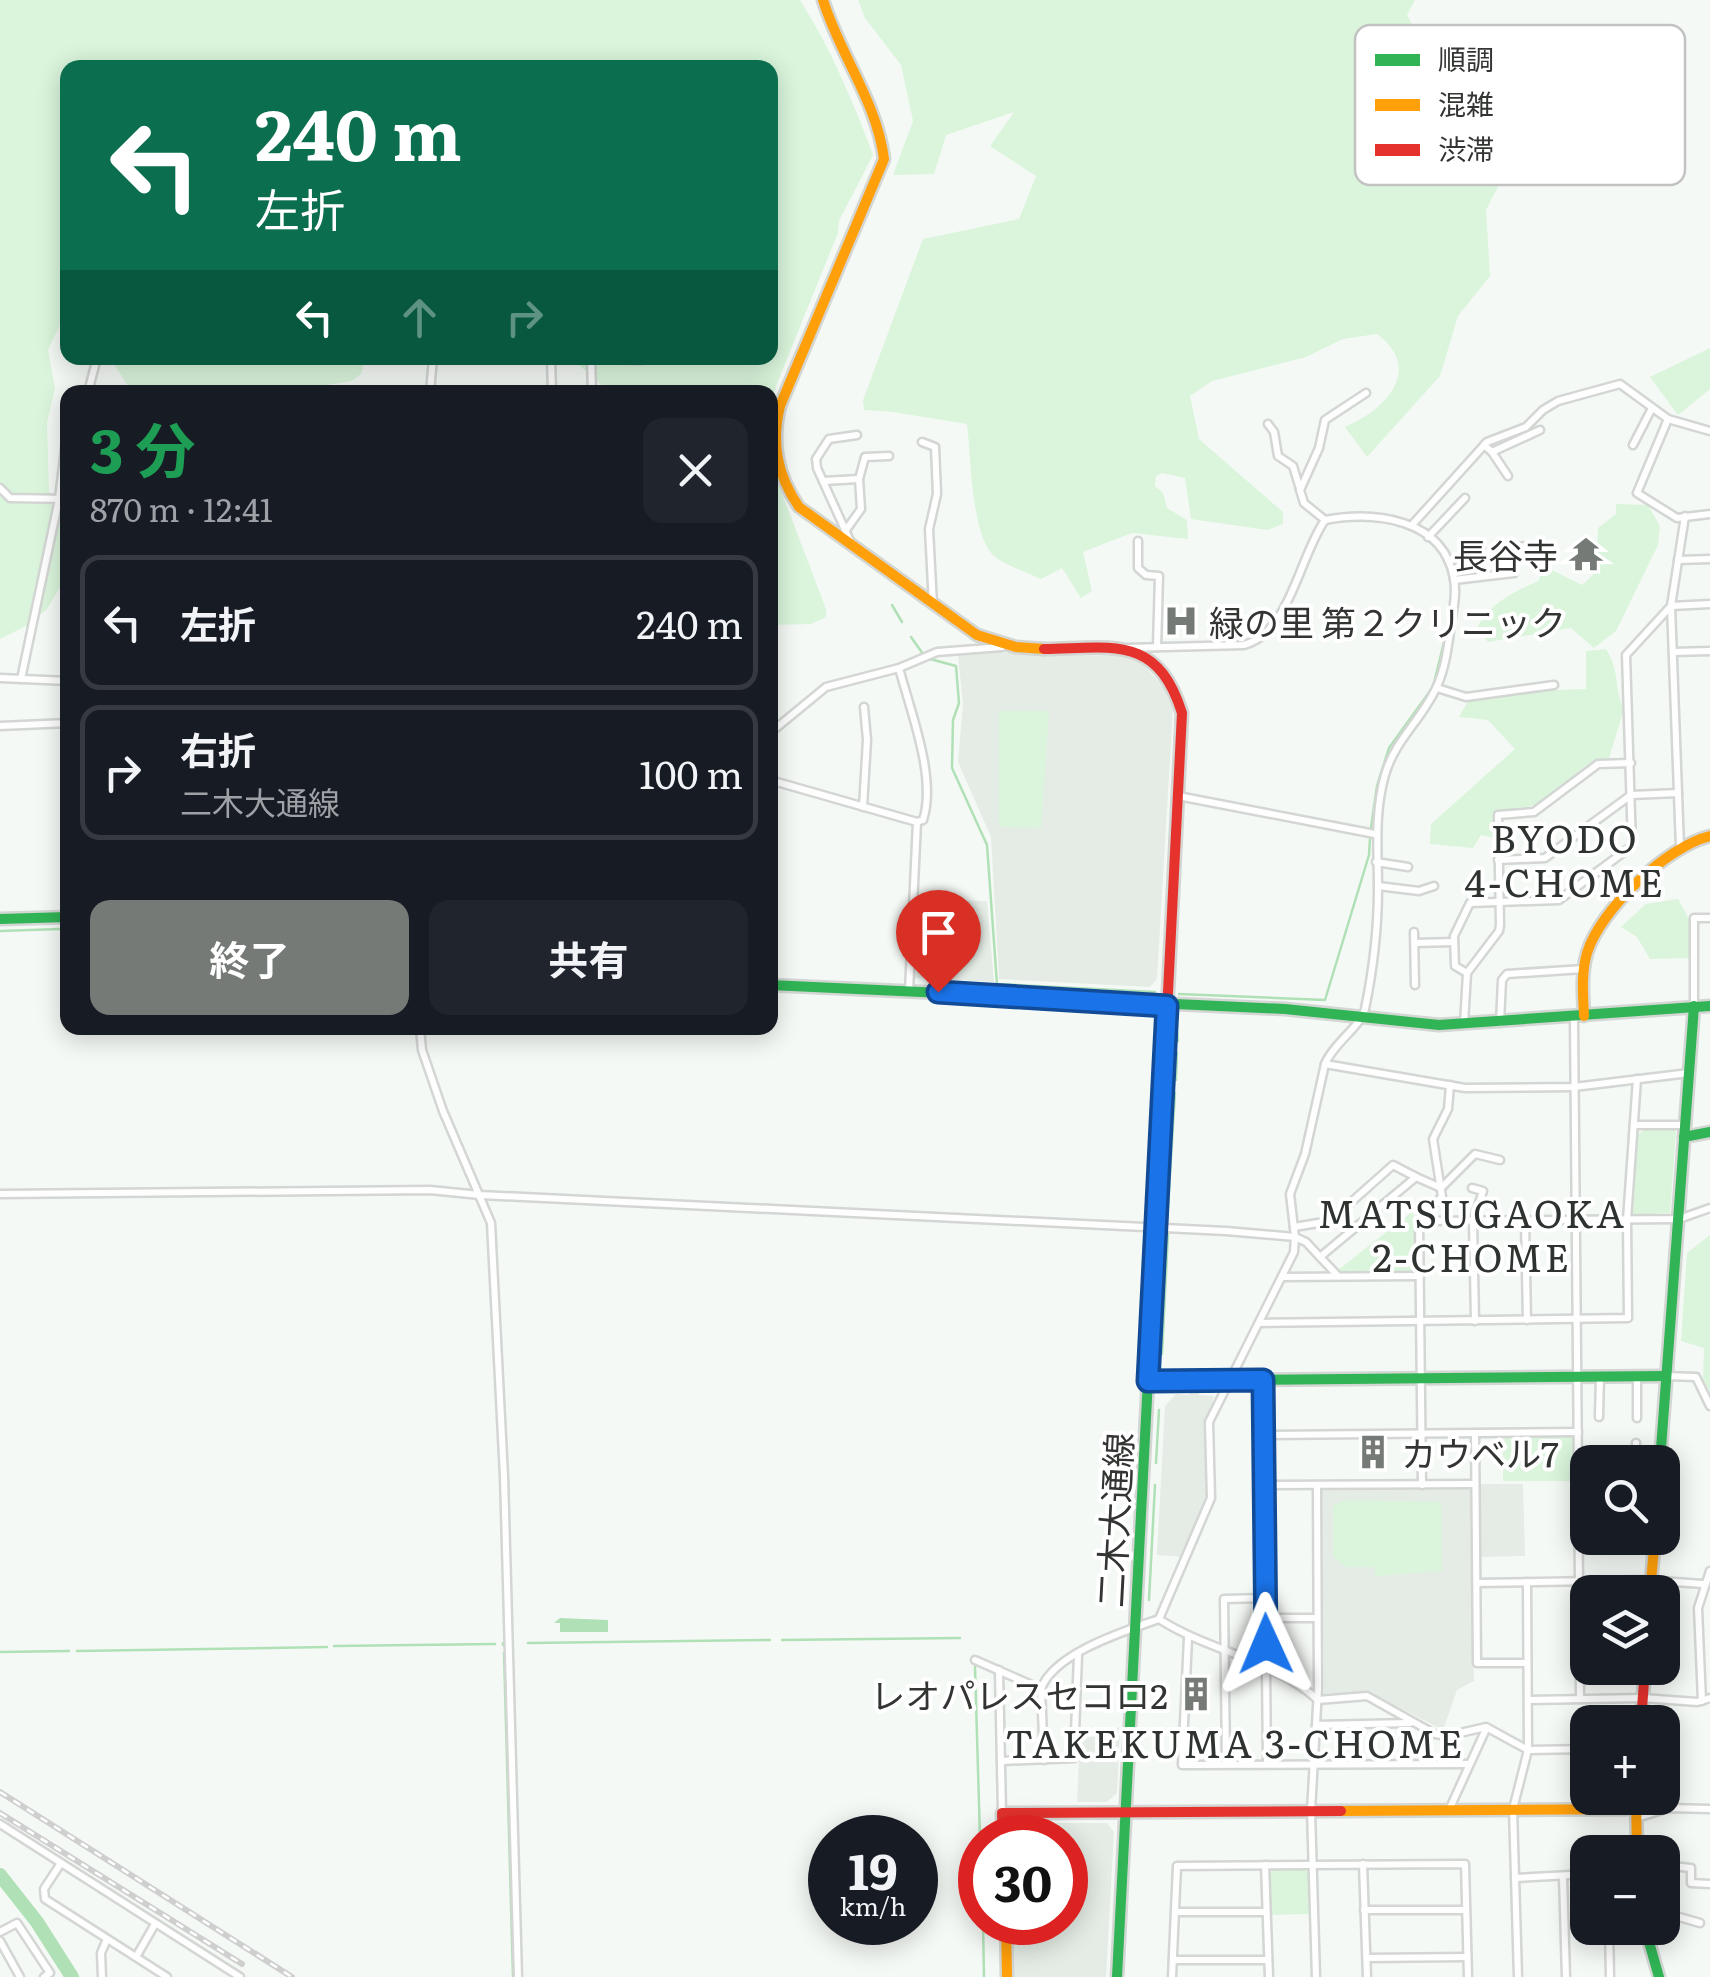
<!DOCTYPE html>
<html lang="ja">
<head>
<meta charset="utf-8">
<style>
  :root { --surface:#171b24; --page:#20242c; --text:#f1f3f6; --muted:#9ea1a6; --line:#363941; --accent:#767a76 }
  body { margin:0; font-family:Literata,"Noto Sans JP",serif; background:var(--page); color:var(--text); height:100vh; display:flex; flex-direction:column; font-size:38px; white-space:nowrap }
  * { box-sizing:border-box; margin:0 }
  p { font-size:32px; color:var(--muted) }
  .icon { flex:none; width:55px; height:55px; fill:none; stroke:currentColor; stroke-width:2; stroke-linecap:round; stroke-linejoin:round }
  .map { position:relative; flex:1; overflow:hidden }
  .drawer { position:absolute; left:60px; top:385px; width:718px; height:650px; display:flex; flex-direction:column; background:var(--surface); border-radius:20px; box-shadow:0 5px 25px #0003 }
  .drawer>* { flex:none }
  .guide { position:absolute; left:60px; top:60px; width:718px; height:305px; border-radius:20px; box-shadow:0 5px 25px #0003; background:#0b6e4f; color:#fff; overflow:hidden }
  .buttons { position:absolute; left:1570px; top:1445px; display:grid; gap:20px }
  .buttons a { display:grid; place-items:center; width:110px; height:110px; border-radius:20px; background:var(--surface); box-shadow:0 5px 25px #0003; font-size:50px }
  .speed { position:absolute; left:808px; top:1815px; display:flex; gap:20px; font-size:50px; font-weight:700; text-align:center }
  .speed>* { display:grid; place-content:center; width:130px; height:130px; border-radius:50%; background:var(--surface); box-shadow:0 5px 25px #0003; line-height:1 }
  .speed small { font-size:25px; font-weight:400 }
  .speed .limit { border:15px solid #d22; background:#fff; color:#111 }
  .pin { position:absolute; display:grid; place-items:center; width:85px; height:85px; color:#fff; margin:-102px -42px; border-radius:50% 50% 50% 0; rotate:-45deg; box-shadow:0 0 10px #0007 }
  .pin .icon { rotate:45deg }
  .me { position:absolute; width:110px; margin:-55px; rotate:359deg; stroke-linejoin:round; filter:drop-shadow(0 0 8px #0008) }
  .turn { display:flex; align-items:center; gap:35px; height:210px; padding:0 30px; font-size:45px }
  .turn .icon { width:130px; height:130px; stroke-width:2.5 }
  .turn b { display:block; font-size:70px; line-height:85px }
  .lanes { display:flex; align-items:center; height:95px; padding:0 30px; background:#0003; justify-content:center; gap:50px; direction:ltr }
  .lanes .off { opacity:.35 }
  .round { display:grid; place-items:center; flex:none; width:105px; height:105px; border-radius:20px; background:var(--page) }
  .head { display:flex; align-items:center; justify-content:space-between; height:170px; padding:0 30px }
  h1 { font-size:60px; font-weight:700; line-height:75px; color:#1e9e55 }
  .action { display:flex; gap:20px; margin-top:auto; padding:20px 30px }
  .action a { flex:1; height:115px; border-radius:20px; background:var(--accent); color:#fff; font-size:40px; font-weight:700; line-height:115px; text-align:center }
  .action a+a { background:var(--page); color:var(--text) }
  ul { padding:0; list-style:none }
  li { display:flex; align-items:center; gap:30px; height:135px; margin:0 20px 15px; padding:0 10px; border:5px solid var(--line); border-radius:20px }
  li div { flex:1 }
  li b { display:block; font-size:38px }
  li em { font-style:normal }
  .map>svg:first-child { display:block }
</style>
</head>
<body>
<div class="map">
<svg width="1710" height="1977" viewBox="0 0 1710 1977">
  <rect width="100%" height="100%" fill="#f5f9f5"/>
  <g fill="#e4ece5">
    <polygon points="1000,652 1052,656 1120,655 1142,663 1169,693 1173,709 1157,979 1150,987 999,979 991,837 958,762 963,704 958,656"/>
    <polygon points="919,899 987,901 994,982 915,978"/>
    <polygon points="1190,1387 1199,1387 1199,1395 1214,1396 1204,1437 1209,1472 1207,1493 1183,1557 1157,1555 1165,1406 1176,1394 1189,1395"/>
    <polygon points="1480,1484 1523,1484 1525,1556 1481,1557"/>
    <polygon points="1470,1489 1474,1681 1457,1690 1443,1730 1369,1692 1324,1694 1322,1490"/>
    <polygon points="1100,1727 1120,1728 1117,1793 1107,1802 1077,1802 1080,1736 1099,1737"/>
    <polygon points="1010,1823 1107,1823 1114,1832 1106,1977 1011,1977 1010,1923 1065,1922 1065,1838 1007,1837"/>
  </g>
  <g fill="#daf5dc">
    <path d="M0 0H800C831 49 853 101 873 155L839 221 838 233 776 386 770 413V392H605V388L571 358H770V68H68L67 310 48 350 55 388 47 423 49 491 67 532V576L47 609 26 626 0 639Z"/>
    <path d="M858 0H1415L1407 15 1464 120 1508 130 1516 151 1486 210 1490 276 1458 316 1440 376 1367 457 1345 427C1386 410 1424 369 1377 334L1343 339 1306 357 1212 381 1190 396 1199 439 1283 512V524L1267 530 1191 519 1185 478 1162 473 1156 476 1155 486 1163 493 1167 508 1187 520 1188 539 1132 533 1083 552 1092 591 1081 598 1062 568 1041 579C1027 572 1003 565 992 554 971 531 971 455 967 424L893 412 864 410 863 400 923 239 1019 219 1036 176 990 146 1014 112 946 135 934 174 893 175 913 121 901 65 865 18Z"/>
    <polygon points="1710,348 1710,389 1678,415 1650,377"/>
    <polygon points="110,358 365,358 365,359 361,374 352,381 284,392 216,392 214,389 206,392 132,392"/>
    <polygon points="770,462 826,609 826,617 811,624 770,625"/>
    <path d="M1616 504 1648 505 1660 526 1658 545 1616 631 1594 648 1571 628 1488 642 1477 628C1488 605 1516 590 1539 581L1540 570 1550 569 1582 585 1596 572 1598 528 1616 514Z"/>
    <path d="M1606 649C1621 673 1613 687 1624 709L1609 758 1584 767 1540 804 1495 814 1494 838 1481 835 1473 848 1430 844 1431 824 1515 749 1488 720 1459 717 1468 701 1523 691 1586 689V651Z"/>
    <polygon points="999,711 1049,711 1041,828 999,827"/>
    <polygon points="1678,899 1689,919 1690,958 1650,959 1637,937 1621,927 1646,904"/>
    <polygon points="1672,1128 1676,1131 1670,1213 1633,1215 1638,1135 1644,1130"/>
    <polygon points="1412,1212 1416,1220 1414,1274 1341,1275 1338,1270"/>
    <polygon points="1710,1235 1710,1393 1703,1378 1704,1348 1681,1341 1687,1253"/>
    <polygon points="1503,1436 1576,1437 1576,1481 1503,1481"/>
    <polygon points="1344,1500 1441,1502 1442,1571 1376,1576 1374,1567 1346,1567 1333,1557 1333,1506"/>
    <polygon points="1273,1869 1304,1869 1308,1872 1310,1914 1270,1915 1269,1874"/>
  </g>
  <polygon fill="#b0e0b6" points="560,1618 608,1620 608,1632 560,1632 560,1623 554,1623"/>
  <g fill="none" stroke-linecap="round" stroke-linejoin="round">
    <g stroke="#b0e0b6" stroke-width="2.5">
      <polyline points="892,605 902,622"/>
      <polyline points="911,637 923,654"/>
      <polyline points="930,659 956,666 959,703 953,720 952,768 987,845 997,984 1155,992"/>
      <polyline points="1371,828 1377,786 1389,748 1433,687 1446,634"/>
      <polyline points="66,928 68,928"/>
      <polyline points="0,931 60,929"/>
      <polyline points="1179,994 1325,1000 1369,855 1370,839"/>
      <polyline points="1177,1032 1178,1041"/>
      <polyline points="1176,1080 1177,1053"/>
      <polyline points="1167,1223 1175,1093"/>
      <polyline points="1162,1354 1168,1234"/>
      <polyline points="1156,1463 1159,1410"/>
      <polyline points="1114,1556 1126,1570"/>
      <polyline points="1149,1600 1155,1485"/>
      <polyline points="782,1640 960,1638"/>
      <polyline points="503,1643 503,1645"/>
      <polyline points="528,1643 770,1640"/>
      <polyline points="334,1646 495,1644"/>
      <polyline points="77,1651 327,1647"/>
      <polyline points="0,1652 69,1651"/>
      <polyline points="504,1653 513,1977"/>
      <polyline points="975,1667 980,1838"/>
      <polyline points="983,1922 984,1977"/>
    </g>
    <polyline stroke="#b0e0b6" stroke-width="14" points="0,1875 37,1922 72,1977"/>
    <g stroke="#d3d6d3" stroke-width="11">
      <g id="street">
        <polyline points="551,358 552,392"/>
        <polyline points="591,359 642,360"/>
        <polyline points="591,359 592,392"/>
        <polyline points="88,392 97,358"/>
        <polyline points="430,392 433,358"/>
        <polyline points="1668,419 1637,493 1677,518 1710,514"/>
        <polyline points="1268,424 1274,432 1278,456 1293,466 1300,489"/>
        <polyline points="922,442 935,447 937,494 929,529 933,605"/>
        <polyline points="1484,445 1492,452 1540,430"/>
        <polyline points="1633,445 1652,408"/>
        <polyline points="1492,452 1508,476"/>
        <polyline points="823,481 859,479"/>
        <polyline points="0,488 10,498 68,499"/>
        <polyline points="1325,520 1304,503 1300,490 1319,448 1325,420 1366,393"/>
        <polyline points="1412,525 1487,442 1526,427 1543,410 1558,401 1620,384 1668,419 1710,431"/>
        <polyline points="846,530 861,509 859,479 865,457 889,456"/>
        <polyline points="1428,537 1465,498"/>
        <polyline points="1138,541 1138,568 1146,575 1159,576 1157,647"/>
        <polyline points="851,543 817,468 816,459 829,439 857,435"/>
        <path d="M1448 560C1481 555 1513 545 1545 545"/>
        <polyline points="1678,560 1710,559"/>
        <polyline points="1454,580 1514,573"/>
        <path d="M1126 648 1244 645C1290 633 1299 557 1325 520 1374 511 1444 518 1454 579 1457 594 1453 610 1451 625 1448 645 1446 665 1438 684 1424 718 1395 739 1385 775 1374 813 1378 850 1378 888 1378 929 1373 970 1365 1009 1361 1026 1333 1044 1325 1064L1305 1154 1290 1194 1295 1237 1294 1252 1209 1422 1211 1498 1159 1619"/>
        <polyline points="1673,652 1710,651"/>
        <path d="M899 668C910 710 937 778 923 820L917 822 909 991"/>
        <polyline points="0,678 68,681"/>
        <polyline points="21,679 59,499 68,424"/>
        <polyline points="1437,688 1466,697 1554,685"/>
        <polyline points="0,726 68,723"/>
        <polyline points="770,733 826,687 899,668 937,652 1002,647"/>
        <polyline points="770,780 917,822"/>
        <polyline points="1178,796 1375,834"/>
        <polyline points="863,807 867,740 864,707"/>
        <polyline points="1680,847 1671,606 1685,516"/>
        <polyline points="1498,860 1545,858 1631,795 1678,793"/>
        <polyline points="1376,862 1408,867"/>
        <polyline points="1378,886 1419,891 1434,886"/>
        <polyline points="1414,932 1415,985"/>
        <polyline points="1415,943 1454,942"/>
        <polyline points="1467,973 1455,966 1454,936 1470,903 1559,900 1632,846 1626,655 1671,606 1710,604"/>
        <polyline points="1694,1006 1694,918 1710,918"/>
        <polyline points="1574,1019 1580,1698"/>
        <polyline points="1500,1023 1502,980 1507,974 1583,969"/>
        <polyline points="1464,1024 1467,973 1499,931 1500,925 1498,815 1534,812 1598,764 1631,763"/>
        <polyline points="420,1028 422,1050 443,1111 491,1223 504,1476 518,1977"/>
        <polyline points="1325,1064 1465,1088 1574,1087 1689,1073"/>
        <polyline points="1634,1125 1685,1125"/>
        <polyline points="1472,1188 1483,1191 1473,1221 1475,1321"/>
        <polyline points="0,1194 430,1190 480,1195 1226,1231 1295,1237 1306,1242 1320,1257"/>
        <polyline points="1419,1221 1679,1219 1710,1208"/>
        <polyline points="1525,1221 1527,1320"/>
        <polyline points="1294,1227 1330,1221 1393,1165 1416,1177"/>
        <polyline points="1338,1276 1320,1257 1416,1177 1441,1188 1475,1154 1500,1160"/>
        <polyline points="1282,1277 1420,1276"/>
        <polyline points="1259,1323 1628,1318 1627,1220 1637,1079"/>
        <polyline points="1637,1376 1637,1418"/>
        <polyline points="1666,1376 1696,1377 1710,1406"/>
        <polyline points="1263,1380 1267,1764"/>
        <polyline points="1599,1417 1600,1376"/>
        <polyline points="1475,1433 1477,1663 1527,1663"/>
        <polyline points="1264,1435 1578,1432"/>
        <polyline points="1636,1443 1636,1462"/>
        <polyline points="1264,1485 1475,1484"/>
        <polyline points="1422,1485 1419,1221 1424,1212 1442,1197 1433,1139 1448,1109 1450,1085"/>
        <polyline points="1477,1583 1646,1580 1703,1584"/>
        <polyline points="1265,1618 1317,1618"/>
        <polyline points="1188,1638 1182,1765 1469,1764"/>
        <polyline points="975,1660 1041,1689"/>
        <polyline points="999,1670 1002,1813"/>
        <polyline points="1529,1700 1643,1698 1697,1702 1710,1698"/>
        <polyline points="1702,1701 1698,1608 1710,1571"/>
        <polyline points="1316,1725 1410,1723"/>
        <path d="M1044 1760 1041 1689C1054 1653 1125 1631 1159 1619 1208 1651 1273 1659 1318 1700L1367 1696 1435 1734 1447 1736 1486 1727 1528 1750 1588 1749"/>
        <polyline points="1001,1761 1074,1758 1078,1655"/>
        <polyline points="1226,1764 1224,1599 1265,1598"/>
        <polyline points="1449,1810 1486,1729"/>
        <polyline points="1637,1818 1668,1808 1710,1809"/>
        <polyline points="0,1824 240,1977"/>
        <polyline points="61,1863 44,1889 45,1899 167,1977"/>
        <polyline points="1363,1864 1367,1977"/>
        <polyline points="1265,1865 1269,1977"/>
        <polyline points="1662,1865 1691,1868 1691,1883 1710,1884"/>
        <polyline points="1563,1876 1566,1977"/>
        <polyline points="1515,1878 1588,1874"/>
        <polyline points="1364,1910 1466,1910"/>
        <polyline points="1176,1912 1266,1912"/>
        <polyline points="1662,1912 1700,1923"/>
        <polyline points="1609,1928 1610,1977"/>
        <polyline points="0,1932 17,1923 50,1973 44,1977"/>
        <polyline points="0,1941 20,1977"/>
        <polyline points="136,1957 155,1924"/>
        <polyline points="1367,1958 1467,1957"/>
        <polyline points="1173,1960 1268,1960"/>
        <polyline points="102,1977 101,1953 107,1939"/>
        <polyline points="1172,1977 1177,1866 1465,1864 1468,1977"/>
        <polyline points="1316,1977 1311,1811 1318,1689 1317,1486"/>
        <polyline points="1518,1977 1513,1809 1528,1750 1527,1582"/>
      </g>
    </g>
    <g stroke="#d3d6d3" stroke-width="15">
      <g id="fast">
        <polyline points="0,919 68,917"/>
        <polyline points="770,985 1285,1009 1439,1025 1710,1006"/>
        <polyline points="1684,1137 1710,1132"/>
        <polyline points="1148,1381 1666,1376"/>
        <polyline points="1660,1462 1694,1006"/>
        <polyline points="1645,1928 1659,1977"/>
        <polyline points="1117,1977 1166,1032"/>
      </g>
    </g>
    <g stroke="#d3d6d3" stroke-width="15">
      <g id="slow">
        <path d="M823 0C840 55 877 102 884 159L780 406C771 443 777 475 799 507L977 635 1016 647 1044 649"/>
        <path d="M1584 1016C1583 994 1581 974 1587 953 1600 910 1667 846 1710 836"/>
        <polyline points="1650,1592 1655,1538"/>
        <polyline points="1636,1798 1637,1852"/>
        <polyline points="1341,1811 1635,1809"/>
        <polyline points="1006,1922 1007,1977"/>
      </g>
    </g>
    <g stroke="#d3d6d3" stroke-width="15">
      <g id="jam">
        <path d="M1044 649C1113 648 1157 634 1182 713L1166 1032"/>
        <polyline points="1641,1722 1645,1668"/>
        <polyline points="1003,1838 1002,1813 1341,1811"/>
      </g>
    </g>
    <use href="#street" stroke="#fefefe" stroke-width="6"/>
    <use href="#fast" stroke="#30b455" stroke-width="10"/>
    <use href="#slow" stroke="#ff9f0a" stroke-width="10"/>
    <use href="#jam" stroke="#e5322d" stroke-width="10"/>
    <g stroke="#cecfce" stroke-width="6">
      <g id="rail">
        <polyline points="0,1792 292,1977"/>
        <polyline points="0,1813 242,1964"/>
      </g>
    </g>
    <use href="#rail" stroke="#fff" stroke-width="2.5" stroke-dasharray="8" stroke-linecap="butt"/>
  </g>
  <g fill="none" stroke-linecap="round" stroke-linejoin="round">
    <g stroke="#114b97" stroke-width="25">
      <polyline id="route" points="938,992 1167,1006 1148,1381 1263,1380 1266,1644"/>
    </g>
    <use href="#route" stroke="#1a73e8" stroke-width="18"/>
  </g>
  <defs>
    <g id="temple-bare" transform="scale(2.7)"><path d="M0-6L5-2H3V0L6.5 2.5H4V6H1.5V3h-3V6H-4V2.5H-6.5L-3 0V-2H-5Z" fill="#767a76" stroke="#fff" stroke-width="2.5" paint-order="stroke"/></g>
    <g id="hospital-bare" transform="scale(2.7)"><path d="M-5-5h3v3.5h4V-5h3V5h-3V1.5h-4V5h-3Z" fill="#767a76" stroke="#fff" stroke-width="2.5" paint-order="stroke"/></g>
    <g id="building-bare" transform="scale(2.7)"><path d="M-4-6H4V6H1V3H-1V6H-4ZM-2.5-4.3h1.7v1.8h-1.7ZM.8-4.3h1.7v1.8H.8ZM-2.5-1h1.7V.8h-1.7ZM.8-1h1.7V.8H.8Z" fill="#767a76" stroke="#fff" stroke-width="2.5" paint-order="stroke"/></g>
  </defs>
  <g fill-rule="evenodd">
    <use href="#temple-bare" x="1586" y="554"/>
    <use href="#hospital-bare" x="1181" y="621"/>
    <use href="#building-bare" x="1373" y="1452"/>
    <use href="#building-bare" x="1196" y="1694"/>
  </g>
  <g text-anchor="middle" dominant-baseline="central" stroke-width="8" stroke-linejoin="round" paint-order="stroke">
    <g font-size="35" fill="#323532" stroke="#fff" text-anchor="end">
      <text x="1558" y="554">長谷寺</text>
      <text x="1209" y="621" text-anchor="start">緑の里 第２クリニック</text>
      <text x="1401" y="1452" text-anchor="start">カウベル7</text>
      <text x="1168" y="1694">レオパレスセコロ2</text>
    </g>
    <g font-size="35" fill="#323532" stroke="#fff">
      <text transform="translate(1113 1520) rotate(-87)">二木大通線</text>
    </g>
    <g font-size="38" letter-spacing="2.5" fill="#2e332f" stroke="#fff">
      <text x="1565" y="836">BYODO<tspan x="1565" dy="44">4-CHOME</tspan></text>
      <text x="1472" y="1211">MATSUGAOKA<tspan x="1472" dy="44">2-CHOME</tspan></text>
      <text x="1235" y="1741">TAKEKUMA 3-CHOME</text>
    </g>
  </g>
  <rect x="1355" y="25" width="330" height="160" rx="15" fill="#fff" stroke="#c2c2c2" stroke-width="2.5"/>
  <rect x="1375" y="54" width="45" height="12" fill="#30b455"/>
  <rect x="1375" y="99" width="45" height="12" fill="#ff9f0a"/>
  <rect x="1375" y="144" width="45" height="12" fill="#e5322d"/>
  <g font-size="28" fill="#323532">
    <text x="1438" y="70">順調</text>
    <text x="1438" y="115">混雑</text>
    <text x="1438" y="160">渋滞</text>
  </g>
</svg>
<div class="buttons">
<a><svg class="icon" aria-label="search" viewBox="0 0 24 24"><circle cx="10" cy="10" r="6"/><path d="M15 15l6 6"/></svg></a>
<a><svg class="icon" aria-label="layers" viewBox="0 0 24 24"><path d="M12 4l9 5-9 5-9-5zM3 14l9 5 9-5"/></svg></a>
<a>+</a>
<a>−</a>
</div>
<div class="speed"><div>19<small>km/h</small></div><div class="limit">30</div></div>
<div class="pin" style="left:938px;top:992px;background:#d93025"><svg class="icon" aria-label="arrive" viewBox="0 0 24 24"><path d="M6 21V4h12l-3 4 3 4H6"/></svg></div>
<svg class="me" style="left:1266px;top:1644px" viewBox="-20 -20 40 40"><path d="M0-17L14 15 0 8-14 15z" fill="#1a73e8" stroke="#fff" stroke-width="4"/></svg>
<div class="guide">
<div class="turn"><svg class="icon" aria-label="left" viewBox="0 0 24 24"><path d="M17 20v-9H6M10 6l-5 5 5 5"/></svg><div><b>240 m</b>左折</div></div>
<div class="lanes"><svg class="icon" aria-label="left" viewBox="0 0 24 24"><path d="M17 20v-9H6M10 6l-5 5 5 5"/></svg><svg class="icon off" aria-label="ahead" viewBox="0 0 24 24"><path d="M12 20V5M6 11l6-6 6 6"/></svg><svg class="icon off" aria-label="right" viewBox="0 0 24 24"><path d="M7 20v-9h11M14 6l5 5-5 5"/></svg></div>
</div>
<section class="drawer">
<div class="head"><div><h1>3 分</h1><p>870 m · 12:41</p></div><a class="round"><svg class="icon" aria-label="close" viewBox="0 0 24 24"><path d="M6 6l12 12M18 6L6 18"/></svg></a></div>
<ul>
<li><svg class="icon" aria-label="left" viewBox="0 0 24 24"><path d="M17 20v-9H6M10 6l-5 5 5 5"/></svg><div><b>左折</b></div><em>240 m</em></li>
<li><svg class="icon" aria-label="right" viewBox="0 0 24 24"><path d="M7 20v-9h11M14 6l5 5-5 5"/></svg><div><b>右折</b><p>二木大通線</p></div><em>100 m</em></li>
</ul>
<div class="action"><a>終了</a><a>共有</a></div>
</section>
</div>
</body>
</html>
